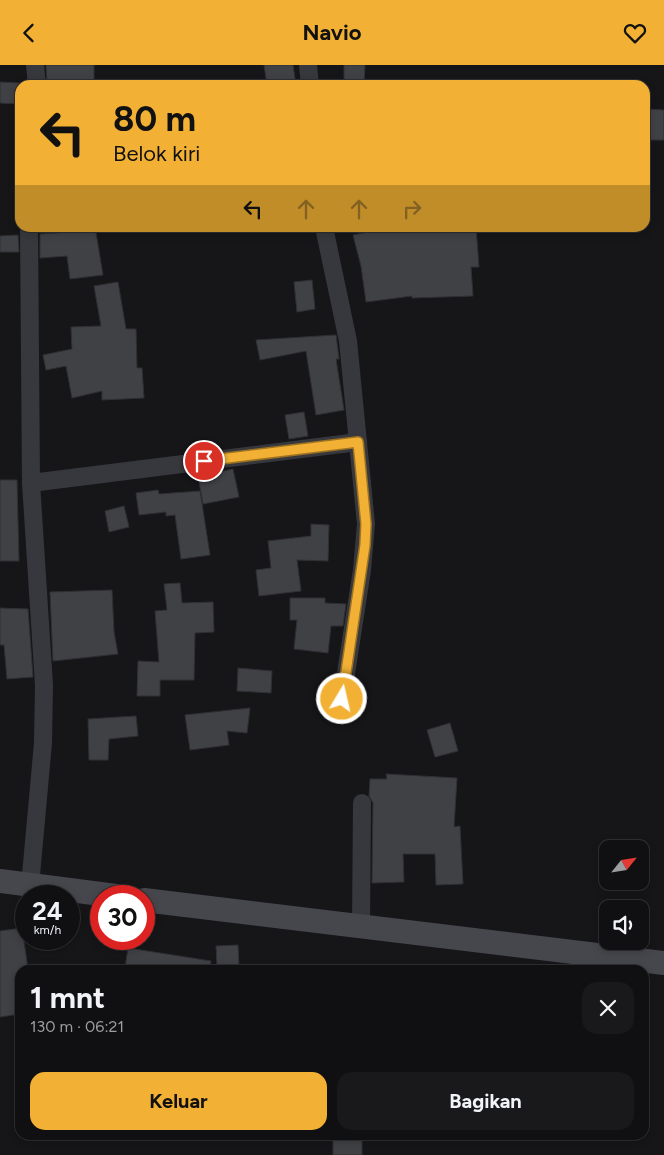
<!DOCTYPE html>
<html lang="id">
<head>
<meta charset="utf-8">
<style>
  :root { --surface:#101012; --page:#19191b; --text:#f1f3f6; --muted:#9c9d9f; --line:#303032; --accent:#f2b134 }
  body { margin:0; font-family:Figtree,sans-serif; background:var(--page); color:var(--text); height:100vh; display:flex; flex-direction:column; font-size:19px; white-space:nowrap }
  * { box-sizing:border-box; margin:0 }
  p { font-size:16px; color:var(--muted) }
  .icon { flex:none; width:28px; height:28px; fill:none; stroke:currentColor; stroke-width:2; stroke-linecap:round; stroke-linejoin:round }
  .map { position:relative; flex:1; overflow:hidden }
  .panel { position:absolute; left:15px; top:900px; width:634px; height:175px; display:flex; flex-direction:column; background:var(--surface); border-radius:15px; box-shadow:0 2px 8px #0003,0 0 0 1px var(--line) }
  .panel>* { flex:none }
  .hud { position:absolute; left:15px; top:15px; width:635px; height:152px; border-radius:15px; box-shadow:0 2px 8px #0003,0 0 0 1px var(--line); background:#f2b134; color:#111; overflow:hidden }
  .needle { width:32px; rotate:60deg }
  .tools { position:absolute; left:599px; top:775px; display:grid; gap:10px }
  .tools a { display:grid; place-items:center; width:50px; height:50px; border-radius:10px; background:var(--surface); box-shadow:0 2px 8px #0003,0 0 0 1px var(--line); font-size:25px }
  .speed { position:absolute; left:15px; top:820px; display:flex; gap:10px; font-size:25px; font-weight:700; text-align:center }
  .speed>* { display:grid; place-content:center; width:65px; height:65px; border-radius:50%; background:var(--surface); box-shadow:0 2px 8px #0003,0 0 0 1px var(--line); line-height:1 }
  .speed small { font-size:12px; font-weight:400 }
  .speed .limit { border:8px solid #d22; background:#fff; color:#111 }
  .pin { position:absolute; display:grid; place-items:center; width:42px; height:42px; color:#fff; margin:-21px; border:2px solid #fff; border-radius:50%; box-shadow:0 1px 5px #0007 }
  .me { position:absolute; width:55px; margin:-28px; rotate:9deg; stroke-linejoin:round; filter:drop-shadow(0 0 4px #0008) }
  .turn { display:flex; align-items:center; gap:18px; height:105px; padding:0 15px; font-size:22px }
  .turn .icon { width:65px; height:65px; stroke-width:2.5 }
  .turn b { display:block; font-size:35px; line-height:42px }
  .lanes { display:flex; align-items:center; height:48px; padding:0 15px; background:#0003; justify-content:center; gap:25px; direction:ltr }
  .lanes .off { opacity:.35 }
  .round { display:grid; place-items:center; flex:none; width:52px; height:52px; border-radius:15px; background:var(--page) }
  .headline { display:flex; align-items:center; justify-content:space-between; height:85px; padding:0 15px }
  h1 { font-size:30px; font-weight:700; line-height:38px }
  .button { display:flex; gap:10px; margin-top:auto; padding:10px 15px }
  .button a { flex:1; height:58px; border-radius:15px; background:var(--accent); color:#111; font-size:20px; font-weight:700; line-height:58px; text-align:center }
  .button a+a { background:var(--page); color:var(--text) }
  header { display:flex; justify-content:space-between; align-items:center; height:65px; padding:0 15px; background:var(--accent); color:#111; font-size:22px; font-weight:700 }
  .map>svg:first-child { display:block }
</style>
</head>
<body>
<header><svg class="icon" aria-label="back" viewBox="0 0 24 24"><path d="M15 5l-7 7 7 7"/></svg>Navio<svg class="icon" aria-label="heart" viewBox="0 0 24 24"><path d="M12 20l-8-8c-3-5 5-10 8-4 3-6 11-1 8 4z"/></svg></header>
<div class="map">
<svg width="664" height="1090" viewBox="0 0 664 1090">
  <rect width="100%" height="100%" fill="#161618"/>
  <g fill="#404145" stroke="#303034">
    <polygon points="46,0 94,0 94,15 47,17"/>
    <polygon points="264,0 293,0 296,20 267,20"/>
    <polygon points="344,0 365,0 364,20 344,20"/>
    <polygon points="0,17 20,18 20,39 0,38"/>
    <polygon points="645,44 664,45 664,75 645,75"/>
    <polygon points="72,162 95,162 103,210 70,214 67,191 40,193 40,169 72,167"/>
    <polygon points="476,162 479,202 471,202 473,231 412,233 412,231 366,237 361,201 353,170 378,165"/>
    <polygon points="18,170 19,187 0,187 0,171"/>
    <polygon points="312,215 315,244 297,247 294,217"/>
    <polygon points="118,217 126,264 136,264 137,303 142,303 144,333 102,335 102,326 72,333 66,301 46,305 43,290 72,284 71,262 101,261 94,221"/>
    <polygon points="336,270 339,294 336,294 344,345 316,350 306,286 260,295 256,275"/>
    <polygon points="304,347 308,371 289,374 285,350"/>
    <polygon points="233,404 239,432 203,439 198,411"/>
    <polygon points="0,415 17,415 19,496 0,496"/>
    <polygon points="158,425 159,429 200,426 210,490 181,494 175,450 166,451 166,447 139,450 136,428"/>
    <polygon points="124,441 129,462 109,467 105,446"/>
    <polygon points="311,459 329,460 328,496 297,495 301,526 259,531 256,505 271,503 268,476 311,471"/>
    <polygon points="180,518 182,538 213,537 214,567 195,568 194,615 160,615 160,631 137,631 138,596 159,597 155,546 167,545 164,519"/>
    <polygon points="112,525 114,567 118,589 53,596 50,527"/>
    <polygon points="290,533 325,533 325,538 346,539 343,561 331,561 328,588 294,584 297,555 290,555"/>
    <polygon points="0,543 28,544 33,612 7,614 4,580 0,580"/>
    <polygon points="238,603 272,606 271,628 237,626"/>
    <polygon points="250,643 247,668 227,666 229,680 190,685 185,650"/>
    <polygon points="136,651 138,671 109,674 108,695 89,695 88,654"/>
    <polygon points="450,658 458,686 435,692 427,665"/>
    <polygon points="386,709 457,713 454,762 460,761 463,819 436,820 435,789 403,789 404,817 372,818 373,738 369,731 370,714 387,714"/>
    <polygon points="22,863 28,904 20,905 20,949 0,952 0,866"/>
    <polygon points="238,880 239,901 217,902 216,881"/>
    <polygon points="128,883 211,896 210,905 138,905 125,903"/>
    <rect x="333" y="1071" width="29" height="19"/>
  </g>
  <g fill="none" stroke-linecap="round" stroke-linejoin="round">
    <g stroke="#37383d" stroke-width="18">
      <polyline points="35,0 37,20"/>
      <polyline points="308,0 310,20"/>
      <polyline points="29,162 31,418 44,620 43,678 30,821"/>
      <polyline points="324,162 348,276 366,459 362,505 342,634"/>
      <polyline points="31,418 358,377"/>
      <polyline points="361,860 362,738"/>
    </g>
    <g stroke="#45474d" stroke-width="24">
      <polyline points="0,816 116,831"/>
      <polyline points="144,835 664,898"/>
    </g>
  </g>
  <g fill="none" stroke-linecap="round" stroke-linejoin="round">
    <g stroke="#9d7322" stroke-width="12">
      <polyline id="route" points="204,396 358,377 366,459 365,480 342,634"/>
    </g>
    <use href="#route" stroke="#f2b134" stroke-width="9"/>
  </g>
</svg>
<div class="tools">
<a><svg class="needle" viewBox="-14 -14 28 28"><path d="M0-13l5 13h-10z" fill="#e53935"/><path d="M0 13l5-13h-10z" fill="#9c9d9f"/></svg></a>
<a><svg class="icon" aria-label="sound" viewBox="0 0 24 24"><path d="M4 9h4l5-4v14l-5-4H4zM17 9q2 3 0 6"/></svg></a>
</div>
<div class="speed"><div>24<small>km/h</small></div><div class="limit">30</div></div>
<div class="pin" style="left:204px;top:396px;background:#d93025"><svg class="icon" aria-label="arrive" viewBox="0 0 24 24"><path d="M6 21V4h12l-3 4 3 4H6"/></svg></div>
<svg class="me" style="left:342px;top:634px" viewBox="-20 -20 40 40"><circle r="17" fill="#f2b134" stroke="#fff" stroke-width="3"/><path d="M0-11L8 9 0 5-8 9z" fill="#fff"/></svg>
<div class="hud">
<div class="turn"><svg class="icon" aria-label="left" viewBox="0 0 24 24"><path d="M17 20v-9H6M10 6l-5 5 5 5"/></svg><div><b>80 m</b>Belok kiri</div></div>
<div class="lanes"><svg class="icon" aria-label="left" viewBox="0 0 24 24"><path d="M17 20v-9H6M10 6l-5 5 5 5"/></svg><svg class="icon off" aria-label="ahead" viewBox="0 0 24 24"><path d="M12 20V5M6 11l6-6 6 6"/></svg><svg class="icon off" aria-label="ahead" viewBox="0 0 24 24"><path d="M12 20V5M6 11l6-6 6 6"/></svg><svg class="icon off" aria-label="right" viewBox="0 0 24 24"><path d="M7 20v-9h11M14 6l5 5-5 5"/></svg></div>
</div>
<section class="panel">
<div class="headline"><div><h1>1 mnt</h1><p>130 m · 06:21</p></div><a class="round"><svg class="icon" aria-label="close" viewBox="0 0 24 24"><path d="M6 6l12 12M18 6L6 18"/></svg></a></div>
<div class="button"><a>Keluar</a><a>Bagikan</a></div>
</section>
</div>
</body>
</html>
